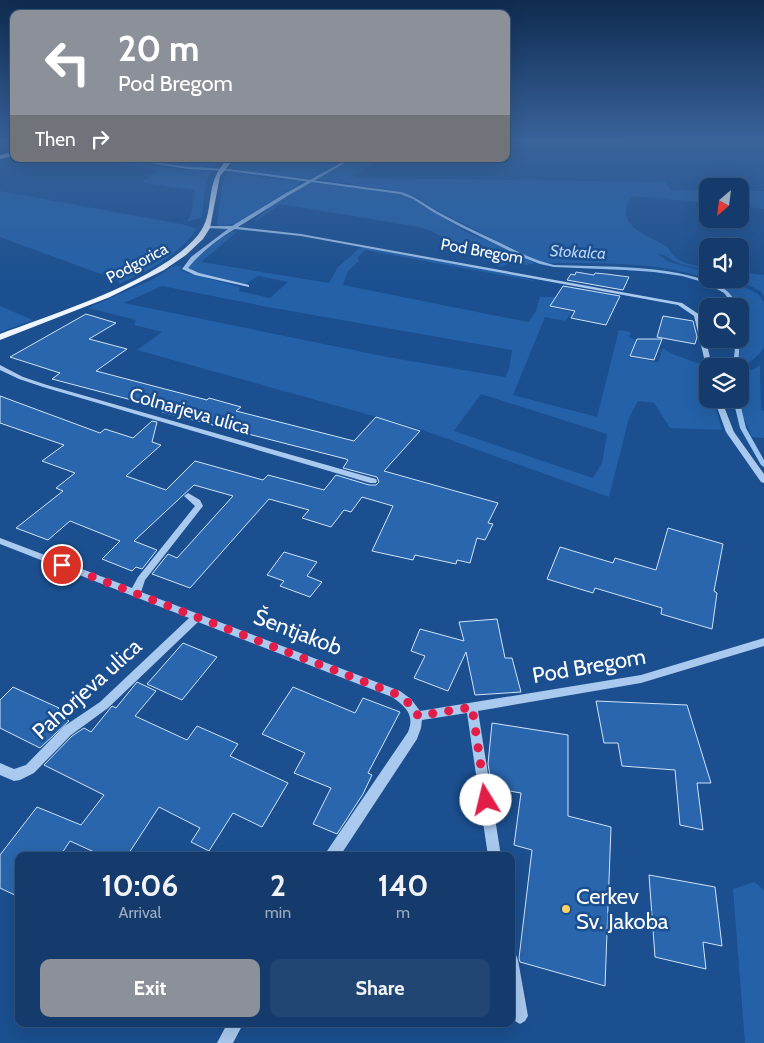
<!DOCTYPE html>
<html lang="en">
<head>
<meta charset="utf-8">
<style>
  :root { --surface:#143b6b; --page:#214673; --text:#f1f3f6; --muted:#9dadc1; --line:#33557e; --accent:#8c9099 }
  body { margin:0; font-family:Cabin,sans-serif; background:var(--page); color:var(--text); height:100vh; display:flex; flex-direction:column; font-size:19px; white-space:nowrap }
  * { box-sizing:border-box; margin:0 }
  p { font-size:16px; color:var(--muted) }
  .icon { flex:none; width:28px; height:28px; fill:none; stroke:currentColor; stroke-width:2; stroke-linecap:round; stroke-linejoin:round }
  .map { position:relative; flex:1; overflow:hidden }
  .panel { position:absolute; left:15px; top:852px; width:500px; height:175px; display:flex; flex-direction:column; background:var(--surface); border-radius:10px; box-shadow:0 5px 20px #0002,0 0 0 1px var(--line) }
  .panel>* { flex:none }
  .guide { position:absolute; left:10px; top:10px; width:500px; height:152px; border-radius:10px; box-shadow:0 5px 20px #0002,0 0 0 1px var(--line); background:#8c9099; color:#fff; overflow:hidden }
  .needle { width:32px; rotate:208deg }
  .tools { position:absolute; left:699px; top:178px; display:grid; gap:10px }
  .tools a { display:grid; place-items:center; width:50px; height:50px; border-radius:10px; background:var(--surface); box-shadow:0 5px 20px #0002,0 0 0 1px var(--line); font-size:25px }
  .pin { position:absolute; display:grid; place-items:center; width:42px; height:42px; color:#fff; margin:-21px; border:2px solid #fff; border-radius:50%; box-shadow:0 1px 5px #0007 }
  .me { position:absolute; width:55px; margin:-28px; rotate:351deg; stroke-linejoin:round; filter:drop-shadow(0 0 4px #0008) }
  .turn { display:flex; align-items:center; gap:18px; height:105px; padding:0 25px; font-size:22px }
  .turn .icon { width:65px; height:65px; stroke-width:2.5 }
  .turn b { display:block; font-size:35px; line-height:42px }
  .then { display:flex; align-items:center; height:48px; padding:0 25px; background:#0003; gap:10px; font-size:19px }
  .eta { display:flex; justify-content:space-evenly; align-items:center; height:85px; text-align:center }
  .eta b { font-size:30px; font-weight:700; line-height:35px }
  .button { display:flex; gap:10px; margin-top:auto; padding:10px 25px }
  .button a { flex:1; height:58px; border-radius:10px; background:var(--accent); color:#fff; font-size:20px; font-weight:700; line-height:58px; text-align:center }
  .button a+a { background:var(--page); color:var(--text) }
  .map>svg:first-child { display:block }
</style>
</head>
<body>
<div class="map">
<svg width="764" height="1043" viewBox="0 0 764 1043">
  <rect width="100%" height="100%" fill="#1b4f8f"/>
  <g fill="#2461a8" fill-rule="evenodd">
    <polygon points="506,139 764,139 764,145 506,142"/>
    <polygon points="65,159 111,159 185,170 211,170 205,188 202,217 187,222 191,214 194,190 143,183 144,180 156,172 155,170 108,162"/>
    <path d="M148 159H223C220 161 218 165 214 167 204 173 162 160 148 159Z"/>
    <polygon points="239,159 342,159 343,160 309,178 278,176 229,168"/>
    <path d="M354 159H383L354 175 359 178 665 182 671 190H707V203L633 196C610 223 648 236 668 247 675 264 692 265 707 267V270C697 268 686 266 676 262 669 259 665 254 658 254L669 262 707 272 708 279H729L758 294 764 302V348C755 359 751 365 736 363 742 353 741 341 743 330 751 254 593 264 546 263L535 260 438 211 415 196 380 188 317 179Z"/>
    <polygon points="227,171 278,179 305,180 235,224 220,226 217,223 223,181"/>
    <polygon points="311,182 377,190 409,197 468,233 495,243 535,263 527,265 511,263 500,267 431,231 419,227 280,204 257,221 254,221 274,203"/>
    <path d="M0 191 186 225 197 229C179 255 148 271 119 284L118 278 98 273 0 237Z"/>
    <polygon points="740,191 764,191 764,209 740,206"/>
    <path d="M236 231H238L201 262 329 283 338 267 361 247 506 273 539 282 365 250 357 258 359 261 348 271 343 285 528 322 536 311 540 297H556L550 307 572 312 565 321 545 317 513 395 597 417 619 330 631 332 629 337 636 340 629 357 658 362 663 348 672 354 703 365 707 379 708 399H713L722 430 670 428 654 403 638 401 629 418 609 497 420 429 137 350 162 332 134 325 136 320 88 308 151 280 176 265 181 267 180 270 184 272 240 287 239 291 270 298 288 282 258 276 246 284 190 271 187 268C196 255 221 236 236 231ZM162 286 268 307 512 350 509 369 505 377 387 357 124 303ZM481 394 607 434 602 463 593 478 454 431Z"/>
    <polygon points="740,272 764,275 764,296 760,291 737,279 740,279"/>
    <polygon points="0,306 33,320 0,332"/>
    <polygon points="760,365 761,410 764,411 764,438 752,437 740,409 740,370 752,370"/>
    <polygon points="754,882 764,890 764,1043 745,1043 733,889"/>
  </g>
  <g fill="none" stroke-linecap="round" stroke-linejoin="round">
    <g fill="#9cc4f0" fill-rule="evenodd">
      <path d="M124 159H131L188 167 229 169 401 192C415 196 426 205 438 212 456 222 475 231 494 240 513 249 532 260 554 265 601 267 650 265 695 277 706 280 718 283 727 291 731 294 735 301 738 306H734L724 293 706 283 682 276 654 272 625 270 554 267 540 264 522 257 459 226 433 212 413 199 400 194 229 171 188 169Z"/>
      <polygon points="740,338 740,339 738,366 733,366 736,339"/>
      <polygon points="733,399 739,399 746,428 764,460 764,467 761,465 740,428"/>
    </g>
  </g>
  <g fill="#2a66ad" stroke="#cfe3fa">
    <polygon points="576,272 594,275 595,273 606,274 629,277 623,290 567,280 571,274 575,275"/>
    <polygon points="563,286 620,296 606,325 571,318 575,311 550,306"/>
    <polygon points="86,314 116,323 89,339 127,349 96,371 207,400 209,398 241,407 236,411 354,441 376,417 420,431 384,471 498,503 488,523 493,524 485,540 477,538 470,563 457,560 456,564 415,555 413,560 372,551 393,506 362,497 351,512 344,510 331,527 302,518 309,510 269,499 190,588 152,574 168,554 177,558 233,496 194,485 134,541 157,550 142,569 136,567 132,571 102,559 120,541 70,521 48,540 16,528 63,491 56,488 75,473 42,461 64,445 0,423 0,396 100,433 105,429 133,438 152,421 157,422 152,442 161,445 126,476 166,490 195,461 263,480 268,475 324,490 336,475 369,485 376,485 379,482 377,477 343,468 348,460 346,459 162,412 166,409 52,379 60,373 10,357"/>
    <polygon points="663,316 693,321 697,337 695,344 657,337"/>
    <polygon points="637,339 662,339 654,360 630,356"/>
    <polygon points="668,528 723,544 714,591 717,593 712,629 661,614 662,608 595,588 593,593 547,579 560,547 613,563 615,558 656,570"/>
    <polygon points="284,552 317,562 307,576 322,582 310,597 280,586 284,581 267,575"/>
    <polygon points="497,619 505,658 512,658 521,692 475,695 466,652 448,691 414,678 425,656 411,651 420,629 464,641 459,622"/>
    <polygon points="183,643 217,657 182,700 147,684"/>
    <polygon points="137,682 156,691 135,716 187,740 197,726 238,744 230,756 288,783 262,827 233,813 209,851 191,842 200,828 159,807 127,856 103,856 70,841 60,856 19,856 19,897 0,888 0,855 37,807 81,825 104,795 44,765 72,736 84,728 91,732 112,706 116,708"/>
    <polygon points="13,687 59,708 54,713 69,721 40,748 0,728 0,700"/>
    <polygon points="293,687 355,713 363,698 400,712 368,773 372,775 363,794 337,834 313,824 331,788 294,773 305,753 262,734"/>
    <polygon points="596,701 687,705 711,783 697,783 703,830 680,825 675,770 622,766 618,743 604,743"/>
    <polygon points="492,723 568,735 568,816 611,827 605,986 520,962 519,958 532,850 514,845 521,793 492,788 488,764"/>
    <polygon points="649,875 715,887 722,946 703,942 706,969 655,957"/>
  </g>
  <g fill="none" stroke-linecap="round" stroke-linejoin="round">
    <g fill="#a9c9ee" fill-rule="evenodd">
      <path d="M348 159H352L289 195 238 227 301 234 682 303 700 315 712 366H708V368L706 366 694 316 678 305 301 236 235 229C218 239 200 253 188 268L199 273 249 285V287L195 275 182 269 191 257 228 229 206 228 204 227V226H232L286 193Z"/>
      <polygon points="0,365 23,377 47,385 376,479 377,481 376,483 370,483 43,387 19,379 0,370"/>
      <polygon points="714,399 721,399 734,432 764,474 764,483 761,482 726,432"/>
      <path d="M188 493 200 500 203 506 145 580 141 592 400 691 411 699 420 711 641 675 764 638V646L641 683 478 711 501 856H488L467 713 422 720 421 728 417 739 340 856H326L327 851 408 732C415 715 406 707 392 697L198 622 108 708 71 735 34 773 20 780 14 781 0 775V763L14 769 26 765 63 727 100 702 189 618 0 544V538L132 588 138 577 195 506 184 496Z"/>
      <polygon points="511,953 516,955 518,960 528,1016 525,1021 520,1024 515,1021 511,1009"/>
      <polygon points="227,1024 243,1024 233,1043 217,1043"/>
    </g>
    <path fill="#f0f6ff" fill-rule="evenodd" d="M228 159H234L220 176 210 228 203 239 186 255 164 270 110 297 0 340V334C55 313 160 281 198 235 217 212 202 183 228 159Z"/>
    <polygon fill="#fff" fill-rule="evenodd" points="14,152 14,156 0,159 0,155"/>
  </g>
  <linearGradient id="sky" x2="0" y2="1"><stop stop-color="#0f2b4f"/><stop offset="0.49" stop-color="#39639b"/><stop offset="1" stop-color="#39639b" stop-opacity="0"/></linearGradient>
  <rect width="764" height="285" fill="url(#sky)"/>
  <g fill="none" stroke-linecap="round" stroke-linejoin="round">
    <polyline stroke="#e11d48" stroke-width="9" stroke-dasharray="0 16.2" points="62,565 396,694 414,707 418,716 472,707 486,800"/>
  </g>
  <circle fill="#ffd166" stroke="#1b4f8f" stroke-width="2" cx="566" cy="909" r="5"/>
  <g text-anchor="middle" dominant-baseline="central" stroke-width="5" stroke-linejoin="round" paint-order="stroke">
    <g font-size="16" fill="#fff" stroke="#1b4f8f">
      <text transform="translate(482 251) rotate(10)">Pod Bregom</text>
      <text transform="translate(137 263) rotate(-28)">Podgorica</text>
    </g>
    <g font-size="16" font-style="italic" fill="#b5d3f5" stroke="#1b4f8f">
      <text transform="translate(578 252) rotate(3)">Stokalca</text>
    </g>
    <g font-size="19" fill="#fff" stroke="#1b4f8f">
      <text transform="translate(190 411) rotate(16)">Colnarjeva ulica</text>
    </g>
    <g font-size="22" fill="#fff" stroke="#1b4f8f">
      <text transform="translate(298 632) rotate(21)">Šentjakob</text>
      <text transform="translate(589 666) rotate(-10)">Pod Bregom</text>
      <text transform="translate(87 689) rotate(-42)">Pahorjeva ulica</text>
    </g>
    <g font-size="22" fill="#fff" stroke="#1b4f8f" text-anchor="start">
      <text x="576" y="896">Cerkev<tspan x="576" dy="25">Sv. Jakoba</tspan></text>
    </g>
  </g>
</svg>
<div class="tools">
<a><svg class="needle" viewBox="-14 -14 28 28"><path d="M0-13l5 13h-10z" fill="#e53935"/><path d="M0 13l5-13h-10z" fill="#9dadc1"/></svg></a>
<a><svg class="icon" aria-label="sound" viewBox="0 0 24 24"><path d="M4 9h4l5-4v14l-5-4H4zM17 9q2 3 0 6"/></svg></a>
<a><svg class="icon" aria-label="search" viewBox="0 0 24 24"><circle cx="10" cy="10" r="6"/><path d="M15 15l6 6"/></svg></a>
<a><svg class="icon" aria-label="layers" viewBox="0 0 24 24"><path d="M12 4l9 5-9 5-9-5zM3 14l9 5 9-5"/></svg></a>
</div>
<div class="pin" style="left:62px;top:565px;background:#d93025"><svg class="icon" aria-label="arrive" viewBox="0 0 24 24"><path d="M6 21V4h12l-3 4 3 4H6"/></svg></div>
<svg class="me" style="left:486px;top:800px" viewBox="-20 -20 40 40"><circle r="19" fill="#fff"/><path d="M0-13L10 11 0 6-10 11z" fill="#e11d48"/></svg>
<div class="guide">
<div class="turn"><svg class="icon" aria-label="left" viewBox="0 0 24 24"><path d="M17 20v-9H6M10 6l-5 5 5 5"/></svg><div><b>20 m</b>Pod Bregom</div></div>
<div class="then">Then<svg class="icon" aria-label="right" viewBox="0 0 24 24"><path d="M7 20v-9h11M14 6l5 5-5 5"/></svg></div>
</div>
<section class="panel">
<div class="eta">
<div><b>10:06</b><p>Arrival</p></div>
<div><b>2</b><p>min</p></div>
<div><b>140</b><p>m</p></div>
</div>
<div class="button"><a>Exit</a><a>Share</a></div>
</section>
</div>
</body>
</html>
